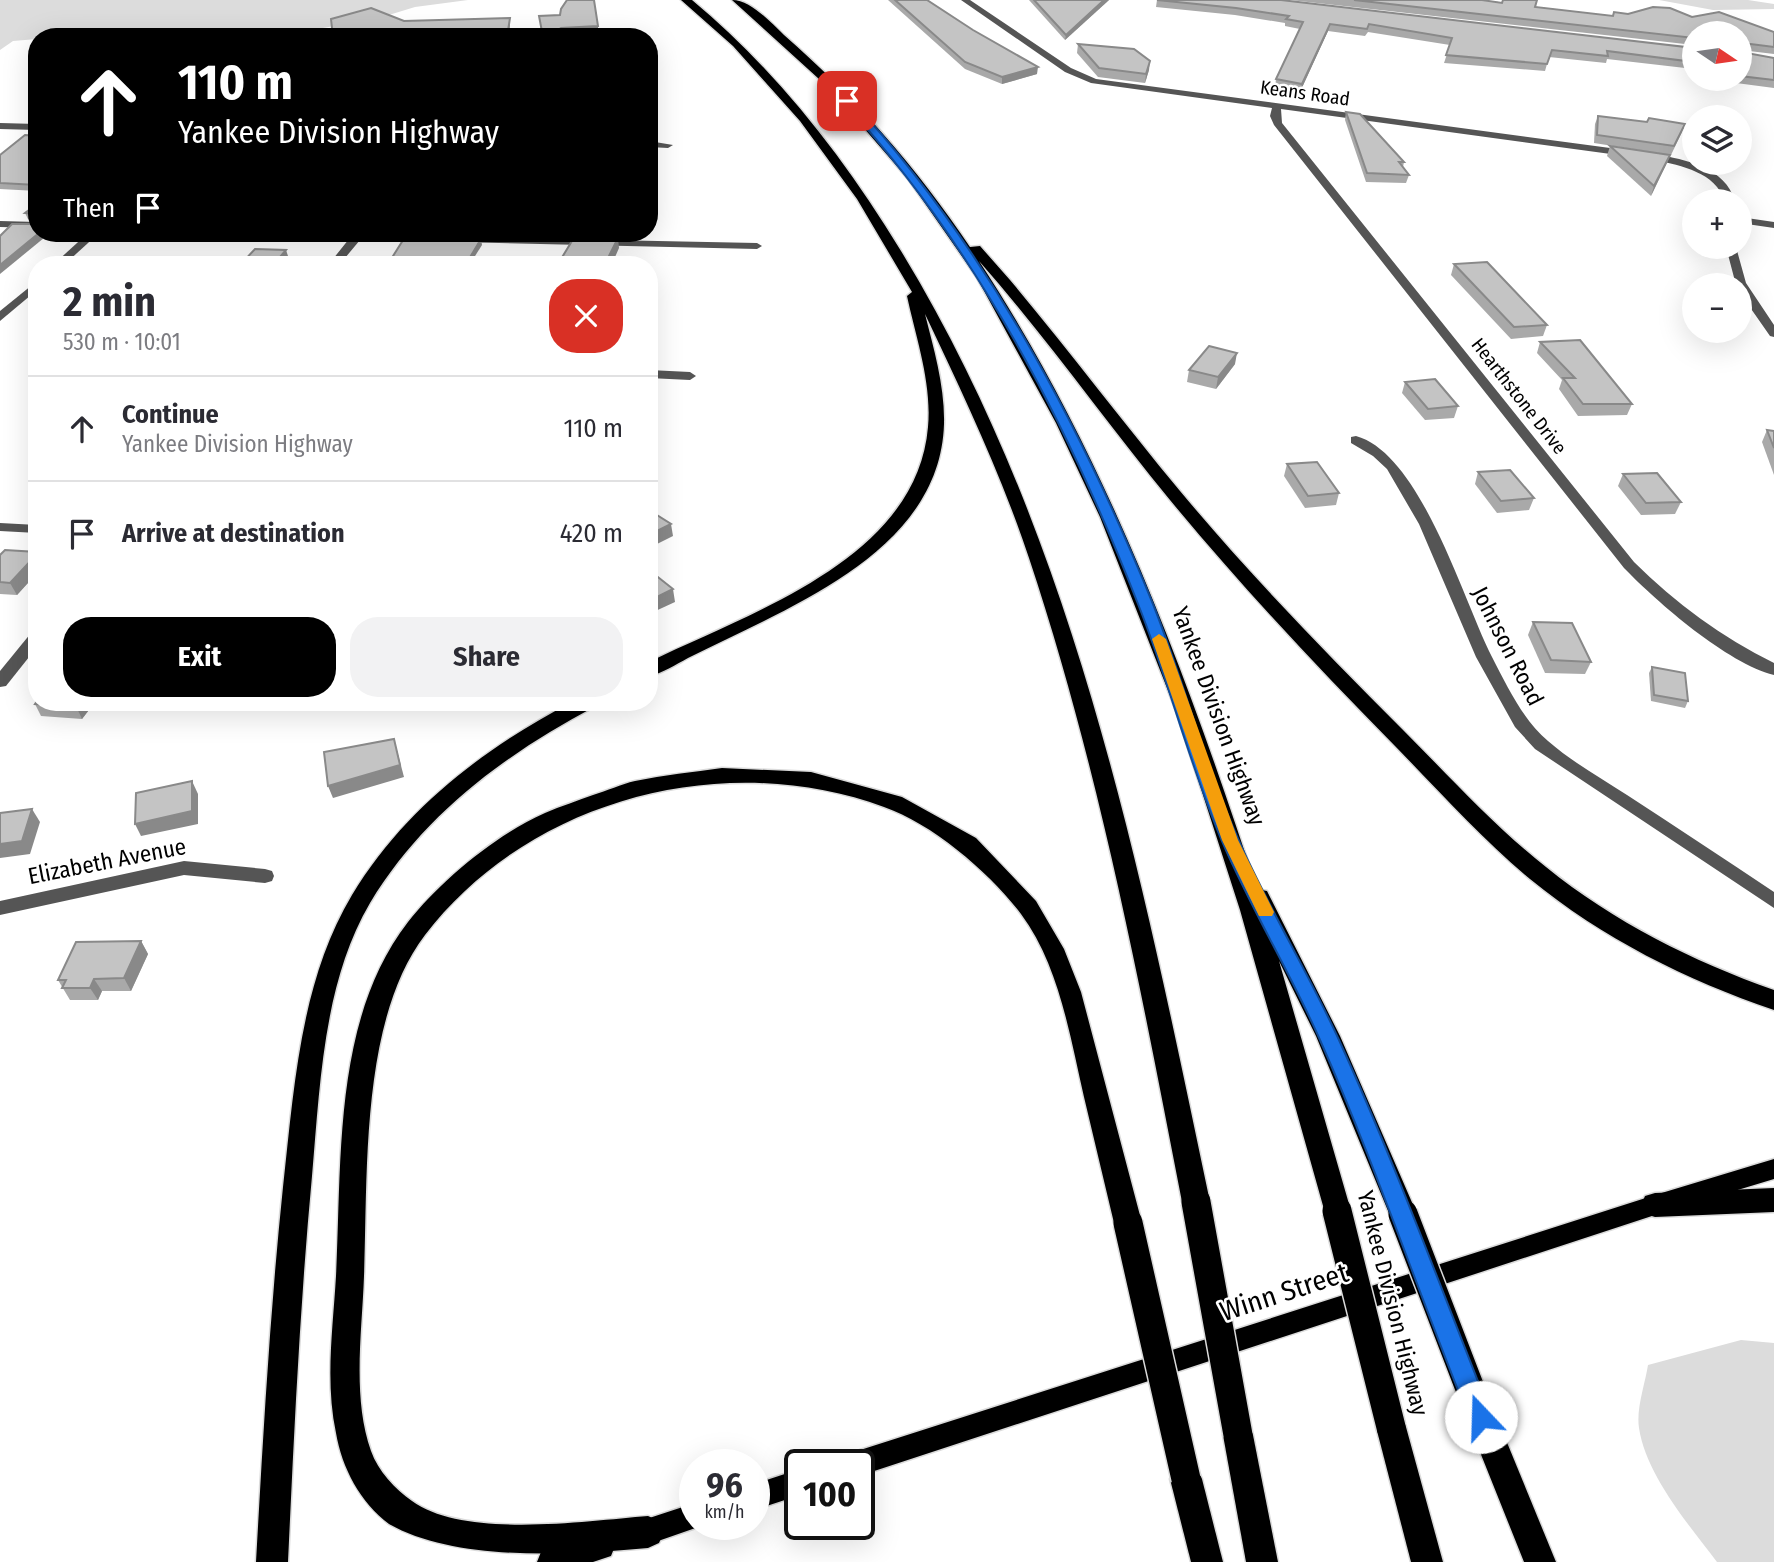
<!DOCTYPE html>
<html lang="en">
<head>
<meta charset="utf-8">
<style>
  :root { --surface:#fff; --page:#f2f2f3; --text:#2b2b33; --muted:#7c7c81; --line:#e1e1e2; --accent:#000 }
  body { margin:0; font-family:"Fira Sans Condensed",sans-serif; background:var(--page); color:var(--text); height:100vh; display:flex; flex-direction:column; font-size:26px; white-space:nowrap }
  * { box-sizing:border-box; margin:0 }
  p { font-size:23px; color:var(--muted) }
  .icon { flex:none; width:38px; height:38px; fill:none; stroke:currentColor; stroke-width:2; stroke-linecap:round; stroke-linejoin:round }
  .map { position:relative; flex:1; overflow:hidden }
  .drawer { position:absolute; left:28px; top:256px; width:630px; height:455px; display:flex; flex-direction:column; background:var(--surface); border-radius:28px; box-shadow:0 7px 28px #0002 }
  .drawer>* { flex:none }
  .banner { position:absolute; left:28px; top:28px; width:630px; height:214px; border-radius:28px; box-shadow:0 7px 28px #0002; background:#000; color:#fff; overflow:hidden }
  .needle { width:46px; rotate:103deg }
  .tools { position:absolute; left:1682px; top:21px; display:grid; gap:14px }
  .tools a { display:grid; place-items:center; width:70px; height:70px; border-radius:50%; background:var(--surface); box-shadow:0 7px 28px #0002; font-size:35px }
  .speed { position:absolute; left:679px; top:1449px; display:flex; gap:14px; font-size:35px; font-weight:700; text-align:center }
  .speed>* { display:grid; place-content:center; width:91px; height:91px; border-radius:50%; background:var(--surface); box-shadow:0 7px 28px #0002; line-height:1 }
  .speed small { font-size:18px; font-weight:400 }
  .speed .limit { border:4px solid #111; border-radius:10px; background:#fff; color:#111 }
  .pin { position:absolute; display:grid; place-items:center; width:60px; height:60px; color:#fff; margin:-30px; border-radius:14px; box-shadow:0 4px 10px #0006 }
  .me { position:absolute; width:77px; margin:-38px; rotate:339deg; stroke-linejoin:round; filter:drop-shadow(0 0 5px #0008) }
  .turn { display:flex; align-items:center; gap:24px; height:147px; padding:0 35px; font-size:32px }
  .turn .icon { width:91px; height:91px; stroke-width:2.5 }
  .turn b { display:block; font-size:49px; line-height:60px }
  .then { display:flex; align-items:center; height:66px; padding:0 35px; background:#0003; gap:14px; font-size:26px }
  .round { display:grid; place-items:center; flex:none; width:74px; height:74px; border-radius:28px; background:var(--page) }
  .summary { display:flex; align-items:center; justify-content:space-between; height:119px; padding:0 35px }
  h1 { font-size:42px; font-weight:700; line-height:52px }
  .button { display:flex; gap:14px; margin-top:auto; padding:14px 35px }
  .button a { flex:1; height:80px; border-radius:28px; background:var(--accent); color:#fff; font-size:28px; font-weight:700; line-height:80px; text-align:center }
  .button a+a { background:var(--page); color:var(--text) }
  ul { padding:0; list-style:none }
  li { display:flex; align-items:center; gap:21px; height:105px; padding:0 35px; border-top:2px solid var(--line) }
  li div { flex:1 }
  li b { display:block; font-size:26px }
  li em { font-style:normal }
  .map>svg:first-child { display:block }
</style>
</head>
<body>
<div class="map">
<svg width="1774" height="1562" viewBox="0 0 1774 1562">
  <rect width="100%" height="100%" fill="#fff"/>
  <g fill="#dcdcdc">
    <polygon points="0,0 468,0 415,7 379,18 306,31 299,37 37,37 37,39 13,41 0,50"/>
    <polygon points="1659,0 1748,0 1774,4 1774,9 1713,10"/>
    <path d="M1741 1340 1774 1343V1562H1717C1689 1525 1646 1475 1639 1428 1636 1409 1645 1384 1648 1365Z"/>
  </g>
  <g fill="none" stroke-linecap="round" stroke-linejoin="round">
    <g stroke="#dbdbdb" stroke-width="3">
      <g id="major">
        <polygon points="1774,1159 1774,1179 1655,1215 859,1476 859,1465 841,1465 845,1456 854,1452 1655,1195"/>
        <polygon points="800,1469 800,1495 754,1510 754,1484"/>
        <polygon points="695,1503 695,1524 704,1525 641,1547 631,1544 628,1534 631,1524"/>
        <polygon points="601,1532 611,1536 615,1546 611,1556 593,1562 537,1562 541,1552"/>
      </g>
    </g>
    <g stroke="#dbdbdb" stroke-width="3">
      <g id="highway">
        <path d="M681 0H692C777 71 843 156 901 251 1077 540 1141 875 1210 1202L1206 1211 1196 1214 1186 1211 1182 1202C1140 985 1099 768 1029 558 1001 474 963 394 925 314 934 350 945 387 944 424 941 526 844 581 764 621 739 633 713 646 688 658 675 665 663 673 649 676V662C751 612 917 559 928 427 932 383 916 338 907 296L912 292 857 199 800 121 733 46Z"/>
        <path d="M732 0C751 0 770 22 784 35 855 97 917 168 970 247L980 246 1010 280C1068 349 1122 421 1180 491 1250 575 1327 654 1404 731 1450 777 1495 827 1546 867 1614 922 1692 961 1774 990V1010C1686 980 1602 938 1530 879 1482 839 1439 791 1395 746 1317 667 1241 586 1170 500 1105 421 1047 338 979 261 1105 453 1186 672 1257 889L1267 891 1340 1036 1417 1214 1413 1223 1403 1227 1393 1223 1316 1036 1279 961 1351 1211 1347 1220 1337 1223 1327 1220 1240 910 1176 711 1100 517 1056 423 977 278 908 179 830 89Z"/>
        <path d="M572 702H597L594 707C504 755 423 815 370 903 323 983 320 1086 312 1176 300 1304 294 1433 288 1562H256C263 1437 270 1312 283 1187 294 1089 300 982 352 895 404 809 484 748 572 702Z"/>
        <path d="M722 768 811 772 902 797 976 838 1036 901 1064 949 1081 992 1142 1223 1138 1232 1128 1236 1118 1232 1114 1223C1104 1181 1094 1139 1084 1097 1070 1036 1059 965 1021 914 990 873 933 824 884 807 724 748 529 799 425 935 360 1020 368 1174 364 1276 362 1333 352 1397 371 1451 378 1471 395 1489 412 1501 464 1539 586 1521 648 1516L659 1521 664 1532 659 1543 648 1548C570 1555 456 1562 389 1524 360 1502 342 1468 336 1433 325 1381 333 1328 336 1276 342 1159 333 1019 408 922 441 880 497 834 545 813 561 806 577 801 593 795 607 791 621 784 635 781 664 775 693 772 722 768Z"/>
        <polygon points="1774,1188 1774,1212 1655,1217 1645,1214 1641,1205 1645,1196 1655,1193"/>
        <polygon points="1481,1402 1492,1406 1556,1562 1524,1562 1466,1417 1470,1406"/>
        <polygon points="1391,1412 1402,1416 1406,1427 1443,1562 1411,1562 1376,1427 1380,1416"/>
        <polygon points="1238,1420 1249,1424 1253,1435 1278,1562 1246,1562 1223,1435 1227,1424"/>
        <polygon points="1186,1463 1197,1468 1202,1479 1223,1562 1191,1562 1170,1479 1175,1468"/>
      </g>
    </g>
    <g fill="#555" fill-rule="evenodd">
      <path d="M961 0H970L1071 68 1096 79 1655 154C1686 160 1725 167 1735 201H1725C1715 172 1682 166 1655 160L1281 109 1282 123 1634 562C1676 604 1722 637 1774 663V675C1727 663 1658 603 1624 568L1274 125 1270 116 1272 108 1091 83 1065 72Z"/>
      <polygon points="639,30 636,34 558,37 562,35"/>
      <polygon points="0,123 37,124 37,130 0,129"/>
      <polygon points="649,141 673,145 668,148 649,147"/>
      <polygon points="1740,217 1774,222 1774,228 1740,223"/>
      <polygon points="0,221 37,222 37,228 0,227"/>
      <polygon points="88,233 99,233 65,264 54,264"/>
      <polygon points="261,233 427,236 432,239 427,242 360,240 340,264 329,264 349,239 266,236"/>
      <polygon points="459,237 757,243 762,246 757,249 455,242 455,238"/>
      <polygon points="1726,247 1736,247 1746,283 1774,325 1774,337 1770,336 1740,293 1740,285 1736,285"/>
      <polygon points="37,281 37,290 0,321 0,311"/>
      <polygon points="649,370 690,372 696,376 690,380 649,378"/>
      <path d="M1356 436C1421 454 1463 600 1492 657 1507 686 1523 720 1548 741 1572 762 1601 778 1627 795 1676 827 1725 859 1774 892V908L1535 749 1515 727 1476 657 1419 524 1387 469 1373 456 1351 443V437Z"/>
      <polygon points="0,523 37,525 37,533 0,531"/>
      <polygon points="37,631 37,647 6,686 0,687 0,671 31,633"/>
      <polygon points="184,861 265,869 272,871 274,876 272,881 265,883 184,875 0,915 0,901"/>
    </g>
    <use href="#major" fill="#000" fill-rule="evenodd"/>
    <use href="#highway" fill="#000" fill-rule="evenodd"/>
    <g stroke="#dbdbdb" stroke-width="32" stroke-linecap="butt">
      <g id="highway-bridge">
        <polyline points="1196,1202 1238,1435"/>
        <polyline points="1337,1211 1391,1427"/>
        <polyline points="1403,1214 1481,1417"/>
        <polyline points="1128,1223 1186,1479"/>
      </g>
    </g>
    <use href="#highway-bridge" stroke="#000" stroke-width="29"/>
  </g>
  <g fill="#a9a9a9">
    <polygon points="888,0 927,0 1037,74 1002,84 965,69"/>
    <polygon points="1029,0 1109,0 1065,40"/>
    <polygon points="1157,0 1694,48 1694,69 1607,59 1606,63 1549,57 1545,71 1444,63 1450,45 1368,32 1365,36 1328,31 1300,92 1275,87 1276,79 1300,29 1285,26 1285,23 1235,15 1156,7"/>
    <polygon points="1290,0 1482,0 1613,16 1628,14 1692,17 1774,32 1774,54 1741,50 1741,52 1774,58 1774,88 1721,81 1721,79 1740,79 1740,33 1694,33 1694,45"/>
    <polygon points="1078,44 1149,70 1145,83 1098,77 1077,53"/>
    <polygon points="1346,112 1404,162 1403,167 1409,175 1406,183 1366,182 1345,120"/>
    <polygon points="1598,116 1682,132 1671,155 1594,143 1595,124"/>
    <polygon points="37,136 37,191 0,189 0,155"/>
    <polygon points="1610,146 1670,155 1651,196 1607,156"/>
    <polygon points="37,204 37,233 36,220 28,219 25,213"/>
    <polygon points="583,233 623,233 622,237 584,236"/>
    <polygon points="1454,264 1547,325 1543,336 1511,339 1451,275"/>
    <polygon points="1540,342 1632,404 1627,415 1578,416 1559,389 1562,380 1537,353"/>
    <polygon points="1235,364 1216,389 1187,382 1189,370"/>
    <polygon points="1405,382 1458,406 1454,418 1425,420 1402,393"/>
    <polygon points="1767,430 1774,431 1774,475 1762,442"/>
    <polygon points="1287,464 1339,493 1336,505 1305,508 1284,476"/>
    <polygon points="1478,472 1534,498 1529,510 1497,513 1475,484"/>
    <polygon points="1623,474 1681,502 1675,514 1641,515 1618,486"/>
    <polygon points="37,552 37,573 17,595 0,594 0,555"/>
    <polygon points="1533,622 1591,662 1585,674 1545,673 1528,635"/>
    <polygon points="1652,667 1688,701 1685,708 1651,701 1649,673"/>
    <polygon points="37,702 95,702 82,719 41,716 35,704"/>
    <polygon points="141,941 148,954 131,991 102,991 98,1000 70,1000 58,980"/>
  </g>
  <g fill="#898989">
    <polygon points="1104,0 1109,0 1065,40 1066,35"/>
    <polygon points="510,18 510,23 509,37 507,37"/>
    <polygon points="1330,24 1328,31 1300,92 1302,84"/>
    <polygon points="598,26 598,30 562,32 555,36 555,32 561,28"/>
    <polygon points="1150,61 1149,70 1145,83 1146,74"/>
    <polygon points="1038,67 1037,74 1002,84 1002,77"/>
    <polygon points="1670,155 1666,165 1651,196 1654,186"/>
    <polygon points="39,233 50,233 0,274 0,265"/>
    <polygon points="618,238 619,248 612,264 605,264"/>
    <polygon points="481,239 482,245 470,264 466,264"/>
    <polygon points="286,250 289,259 285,264 274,264"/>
    <polygon points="1237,353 1235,364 1216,389 1218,377"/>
    <polygon points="671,524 673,536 649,548 649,535"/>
    <polygon points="37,554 37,573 17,595 10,583"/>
    <polygon points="673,589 675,602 649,614 649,601"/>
    <polygon points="79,702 95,702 82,719 76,706"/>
    <polygon points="394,739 404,777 333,798 328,786"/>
    <polygon points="192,781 198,794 198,824 141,836 135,824"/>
    <polygon points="32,809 40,822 30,854 0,858 0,844"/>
    <polygon points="141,941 148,954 131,991 124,978"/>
    <polygon points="94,979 102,991 98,1000 90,988"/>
  </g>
  <g fill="#c4c4c4" stroke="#898989" stroke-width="2">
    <polygon points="567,0 594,0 598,26 561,28 555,32 557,35 599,34 599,37 543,37 539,16 560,15 561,9"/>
    <polygon points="895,0 927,0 973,30 1038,67 1002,77 965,62"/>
    <polygon points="1034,0 1104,0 1066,35"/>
    <polygon points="1157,0 1281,0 1694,48 1694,62 1607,51 1608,56 1552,50 1547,64 1446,55 1452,38 1369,24 1367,29 1330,24 1302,84 1276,79 1303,22 1286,19 1289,16 1236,8"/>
    <polygon points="1354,0 1482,0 1502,3 1503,0 1537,0 1535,7 1613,16 1614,12 1628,14 1653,7 1670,8 1692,17 1719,12 1774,32 1774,47 1743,43 1740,46 1741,52 1774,58 1774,80 1740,76 1740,33 1694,33 1694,38"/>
    <polygon points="371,8 404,21 510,18 507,37 333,37 331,19"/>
    <polygon points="1078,44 1134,49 1150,61 1146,74 1099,68"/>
    <polygon points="1346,112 1360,114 1404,162 1399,162 1409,175 1367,173"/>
    <polygon points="1598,116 1647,122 1649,118 1685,124 1674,146 1597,135"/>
    <polygon points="25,135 37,136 37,185 0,183 0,155"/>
    <polygon points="1610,146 1670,155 1654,186"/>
    <polygon points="37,204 37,233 39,233 0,265 0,236 12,224 36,224 36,214 25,213"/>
    <polygon points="575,236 618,238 605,264 558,264"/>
    <polygon points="405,237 481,239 466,264 388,264"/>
    <polygon points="255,249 286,250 274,264 241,264"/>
    <polygon points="1487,262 1547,325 1514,327 1454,264"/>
    <polygon points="1580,340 1632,404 1583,404 1563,378 1575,378 1540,342"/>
    <polygon points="1209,346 1237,353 1218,377 1189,370"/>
    <polygon points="1435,379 1458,406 1428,409 1405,382"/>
    <polygon points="1767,430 1774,431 1774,448"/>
    <polygon points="1317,462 1339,493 1308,496 1287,464"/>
    <polygon points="1510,470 1534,498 1501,501 1478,472"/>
    <polygon points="1657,473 1681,502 1646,503 1623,474"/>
    <polygon points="649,510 671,524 649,535"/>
    <polygon points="5,550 37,552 37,554 10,583 0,582 0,555"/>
    <polygon points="649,570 673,589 649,601"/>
    <polygon points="1533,622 1572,623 1591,662 1551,660"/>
    <polygon points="1652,667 1685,673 1688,701 1654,695"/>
    <polygon points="37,701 37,702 79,702 76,706 35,704"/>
    <polygon points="394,739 400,765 328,786 324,752"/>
    <polygon points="192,781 192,811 135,824 136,793"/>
    <polygon points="32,809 22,841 0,844 0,813"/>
    <polygon points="141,941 124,978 94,979 90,988 62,988 66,980 58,980 76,942"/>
  </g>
  <path fill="#1a73e8" stroke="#114b97" stroke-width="2" d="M844 99H850C984 243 1079 422 1153 604 1184 682 1205 765 1239 841 1269 909 1308 972 1339 1040 1395 1163 1442 1291 1492 1417L1489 1425 1481 1429 1472 1425C1420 1298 1376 1166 1320 1040 1290 972 1251 909 1222 841 1189 764 1169 681 1138 604 1067 423 976 246 844 103Z"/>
  <polygon fill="#f59e0b" points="1159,634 1166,639 1238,840 1274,912 1272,916 1259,916 1222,840 1152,639"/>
  <g text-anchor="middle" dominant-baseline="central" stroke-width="5" stroke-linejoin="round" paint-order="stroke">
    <g font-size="19" fill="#000" stroke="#fff">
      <text transform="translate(1305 93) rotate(8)">Keans Road</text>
      <text transform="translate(1519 396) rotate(52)">Hearthstone Drive</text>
    </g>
    <g font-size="23" fill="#000" stroke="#fff">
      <text transform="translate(1508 646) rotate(63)">Johnson Road</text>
      <text transform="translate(1219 716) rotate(70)">Yankee Division Highway</text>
      <text transform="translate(107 861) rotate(-11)">Elizabeth Avenue</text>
      <text transform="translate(1393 1303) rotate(76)">Yankee Division Highway</text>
    </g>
    <g font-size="28" fill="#000" stroke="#fff">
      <text transform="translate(1284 1292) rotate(-18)">Winn Street</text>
    </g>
  </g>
</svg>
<div class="tools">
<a><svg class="needle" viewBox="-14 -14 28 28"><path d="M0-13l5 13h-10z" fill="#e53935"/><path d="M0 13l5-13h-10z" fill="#7c7c81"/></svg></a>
<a><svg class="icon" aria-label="layers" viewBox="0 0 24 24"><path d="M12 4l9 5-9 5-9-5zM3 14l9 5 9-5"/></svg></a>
<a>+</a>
<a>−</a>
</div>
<div class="speed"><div>96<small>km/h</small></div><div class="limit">100</div></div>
<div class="pin" style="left:847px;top:101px;background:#d93025"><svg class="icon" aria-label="arrive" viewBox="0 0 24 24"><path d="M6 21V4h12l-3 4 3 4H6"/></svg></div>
<svg class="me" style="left:1481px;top:1417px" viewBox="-20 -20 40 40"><circle r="19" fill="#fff"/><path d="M0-13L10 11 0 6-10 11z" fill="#1a73e8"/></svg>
<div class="banner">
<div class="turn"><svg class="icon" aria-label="ahead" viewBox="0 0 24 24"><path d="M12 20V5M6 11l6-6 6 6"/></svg><div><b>110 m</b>Yankee Division Highway</div></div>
<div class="then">Then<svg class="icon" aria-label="arrive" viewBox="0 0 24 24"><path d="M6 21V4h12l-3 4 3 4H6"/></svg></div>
</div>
<section class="drawer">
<div class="summary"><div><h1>2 min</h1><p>530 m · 10:01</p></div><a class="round" style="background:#d93025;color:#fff"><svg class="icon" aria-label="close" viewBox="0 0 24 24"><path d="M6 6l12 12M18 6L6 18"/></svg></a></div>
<ul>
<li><svg class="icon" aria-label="ahead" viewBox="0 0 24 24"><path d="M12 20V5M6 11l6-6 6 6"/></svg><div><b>Continue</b><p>Yankee Division Highway</p></div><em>110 m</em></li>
<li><svg class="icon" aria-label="arrive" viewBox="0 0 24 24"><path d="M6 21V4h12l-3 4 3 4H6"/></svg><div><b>Arrive at destination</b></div><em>420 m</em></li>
</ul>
<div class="button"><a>Exit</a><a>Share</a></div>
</section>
</div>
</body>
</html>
